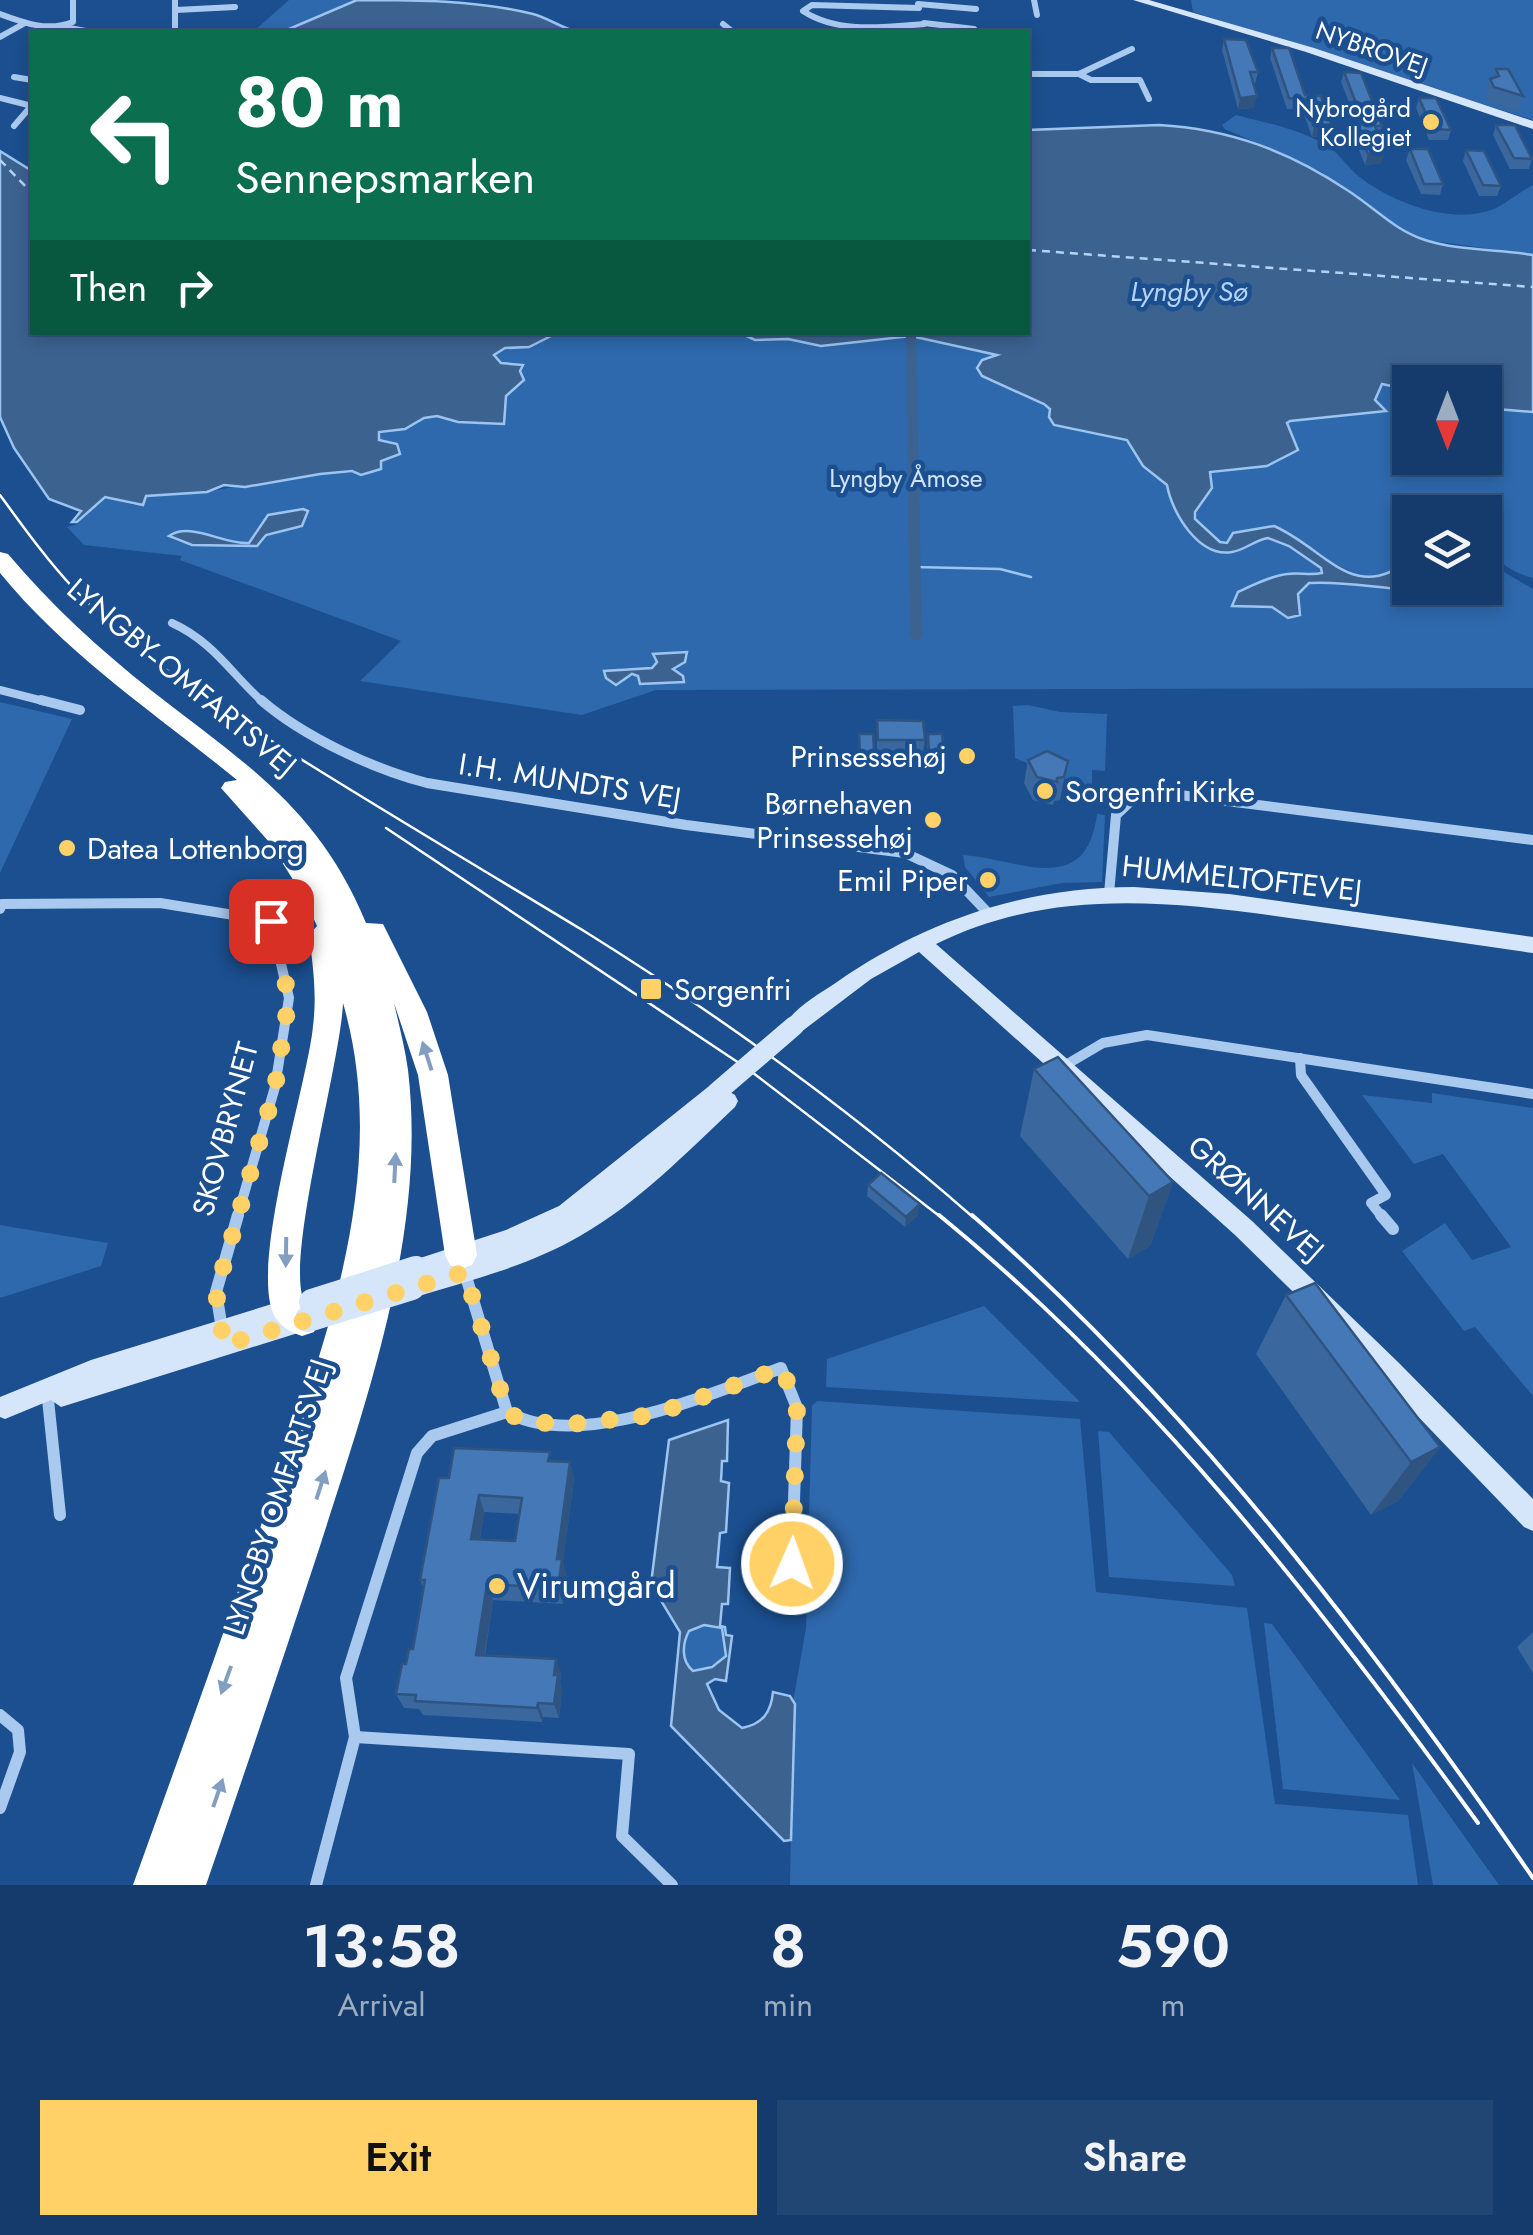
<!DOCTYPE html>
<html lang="en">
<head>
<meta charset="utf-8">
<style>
  :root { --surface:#143b6b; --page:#214673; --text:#f1f3f6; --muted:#9dadc1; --line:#33557e; --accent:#ffd166 }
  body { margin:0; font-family:Jost,sans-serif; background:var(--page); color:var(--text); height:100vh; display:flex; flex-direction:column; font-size:38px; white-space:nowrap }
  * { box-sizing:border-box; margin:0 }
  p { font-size:32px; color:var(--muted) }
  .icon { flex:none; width:55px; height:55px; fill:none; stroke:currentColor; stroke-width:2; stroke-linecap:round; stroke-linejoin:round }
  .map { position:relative; height:1885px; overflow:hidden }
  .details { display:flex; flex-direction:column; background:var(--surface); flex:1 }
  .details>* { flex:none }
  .guide { position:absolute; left:30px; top:30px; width:1000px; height:305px; border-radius:0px; box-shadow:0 5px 15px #0003,0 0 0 2px var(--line); background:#0b6e4f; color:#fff; overflow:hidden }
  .needle { width:65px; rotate:180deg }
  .fabs { position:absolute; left:1392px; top:365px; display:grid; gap:20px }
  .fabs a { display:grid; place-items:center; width:110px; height:110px; border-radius:0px; background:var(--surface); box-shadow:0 5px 15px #0003,0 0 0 2px var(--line); font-size:50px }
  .pin { position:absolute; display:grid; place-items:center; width:85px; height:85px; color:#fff; margin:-42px; border-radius:20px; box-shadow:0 5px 15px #0006 }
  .me { position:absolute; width:110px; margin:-55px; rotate:2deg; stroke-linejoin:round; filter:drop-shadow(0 0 8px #0008) }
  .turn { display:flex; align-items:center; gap:35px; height:210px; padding:0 40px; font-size:45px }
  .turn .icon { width:130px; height:130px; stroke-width:2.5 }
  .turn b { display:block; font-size:70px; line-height:85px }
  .then { display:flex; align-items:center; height:95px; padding:0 40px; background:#0003; gap:20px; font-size:38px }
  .eta { display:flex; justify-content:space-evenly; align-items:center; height:170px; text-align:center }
  .eta b { font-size:60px; font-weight:600; line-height:70px }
  .action { display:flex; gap:20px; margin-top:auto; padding:20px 40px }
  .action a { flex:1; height:115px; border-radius:0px; background:var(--accent); color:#111; font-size:40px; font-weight:600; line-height:115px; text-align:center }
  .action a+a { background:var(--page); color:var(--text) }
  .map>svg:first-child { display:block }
</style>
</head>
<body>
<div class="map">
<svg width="1533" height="1885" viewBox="0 0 1533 1885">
  <rect width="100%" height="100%" fill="#1b4f8f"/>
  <g fill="#2e69ad" fill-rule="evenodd">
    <path d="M289 0H357C322 17 293 32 253 32Z"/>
    <polygon points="1191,0 1533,0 1533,120 1193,12"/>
    <path d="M1236 115C1266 123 1303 129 1330 148 1340 155 1348 167 1357 175 1390 202 1452 226 1494 209 1507 203 1520 192 1533 185V255L1426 240 1393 225 1320 171 1225 129 1222 125Z"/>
    <path d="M740 332 755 340 788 339 821 346 911 336 997 355 999 357 995 359 1012 388 1050 409 1054 425 1127 440 1143 466 1168 485 1177 514 1229 553 1268 538 1289 546 1321 568 1322 573 1273 577 1248 588 1288 617 1299 615 1298 594 1309 583 1342 580 1425 590 1485 588V561L1533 589V688L656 690 582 715 360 681 401 641 180 560 182 556 84 545 67 527 78 524 105 497 134 505C146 503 143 495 158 492 173 490 189 494 205 492 242 486 280 477 319 474 341 472 360 475 380 469L379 432 405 429 424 418 438 416 458 422 504 424 506 396 524 380 519 371 522 365 501 363 494 355 505 348 529 347 557 333ZM303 509 307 511 302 526 265 535 257 546 192 545 171 539 249 543 268 515ZM687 652 672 669 683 676 673 684H640L638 676 622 677 621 668H652L658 662 654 654Z"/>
    <path d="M1382 384 1410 390V458H1485V408L1533 412V578C1496 568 1485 549 1485 512H1410V559L1393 574 1369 580 1333 563 1286 531 1227 543 1220 542 1195 518 1209 472 1267 466 1298 450 1287 422 1290 421 1386 411 1375 400Z"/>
    <polygon points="0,702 72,719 0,873"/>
    <polygon points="1028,705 1060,712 1107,714 1105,771 1092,770 1092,790 1015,758 1013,706"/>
    <path d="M1097 814 1105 815 1102 882 1062 883 989 897 965 867 963 855C1020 859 1086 899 1097 814Z"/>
    <polygon points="1432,1093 1533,1108 1533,1396 1475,1327 1464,1331 1402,1251 1445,1223 1472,1260 1511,1247 1443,1154 1414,1164 1362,1095 1432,1103"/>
    <polygon points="0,1225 108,1243 101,1266 0,1298"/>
    <polygon points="984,1306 1080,1402 826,1387 827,1359"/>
    <polygon points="817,1401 1080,1419 1096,1592 1247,1608 1275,1804 1408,1815 1418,1885 790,1885 793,1702 806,1628 812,1406"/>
    <polygon points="1098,1431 1109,1432 1232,1575 1235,1586 1109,1577"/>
    <polygon points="1264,1623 1272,1624 1400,1800 1283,1789"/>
    <path d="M704 1625 722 1628 726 1656 702 1671H693C681 1661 682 1644 689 1631Z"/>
    <polygon points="1412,1763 1499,1885 1433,1885"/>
  </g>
  <g fill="#3c6290" stroke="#9cc4f0" stroke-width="2.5" fill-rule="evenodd">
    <path d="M357 0C415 0 476 0 533 14 548 18 562 28 577 32H282Z"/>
    <path d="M1159 125C1229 129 1289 151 1347 190 1374 207 1394 230 1425 240 1459 251 1498 249 1533 255V412L1485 408V382H1410V390L1382 384 1375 400 1386 411 1290 421 1287 423 1298 450 1267 466 1210 472 1212 488 1195 512V519L1220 542 1227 543 1233 533 1274 526C1325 548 1354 606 1410 559V588L1438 589C1394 593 1353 580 1309 583L1298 594 1300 615 1288 618 1272 607 1232 606 1238 592C1253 585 1271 576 1287 574 1299 572 1310 576 1322 573L1321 568 1289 546 1268 538C1255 540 1245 550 1232 552 1199 558 1172 513 1167 485L1143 466 1127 440 1054 425 1049 417 1050 409 1044 404 982 376 977 368 982 360 997 355 911 336 821 346 788 339 755 340 740 333 1028 332V130Z"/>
    <polygon points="0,151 32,171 32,332 557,333 529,347 505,348 494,355 501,363 523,365 520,371 524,380 506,396 504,424 458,422 437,416 424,418 405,429 379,432 379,440 397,444 400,454 381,461 381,469 361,475 352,471 320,474 245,487 224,485 207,492 146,496 143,505 105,497 77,522 72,522 81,511 49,499 14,448 0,417"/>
    <path d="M303 509 308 511 302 526 266 535 257 546 192 545 169 536C190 521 224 545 249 543L268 515Z"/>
    <polygon points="687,652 685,662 673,669 683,676 684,682 640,684 638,676 632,674 616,685 606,678 604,671 652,668 657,662 653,654"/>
    <path d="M728 1420 727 1461H722L721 1481 729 1483 726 1532 720 1533 717 1567 730 1568 728 1604H722L720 1626 725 1627 726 1635 732 1636 726 1681 715 1679 707 1684 719 1710 742 1728C763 1724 771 1712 773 1692L790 1696 795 1704 791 1840 784 1841 671 1726 680 1632 651 1584 669 1440ZM704 1625 722 1628 726 1656 712 1667 693 1671C681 1661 682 1644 689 1631Z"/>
  </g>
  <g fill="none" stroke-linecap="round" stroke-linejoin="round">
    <polyline stroke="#9cc4f0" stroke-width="2.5" points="915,567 1000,569 1031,577"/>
    <polygon fill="#3c6290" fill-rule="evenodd" points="911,333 916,336 922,637 916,641 910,637 906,336"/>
    <g stroke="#b5d3f5" stroke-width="2.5" stroke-dasharray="8 6" stroke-linecap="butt">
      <polyline points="0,160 32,193"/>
      <polyline points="1028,250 1533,287"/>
    </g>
    <g stroke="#a9c9ee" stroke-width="6">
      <polyline points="175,0 175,32"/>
      <polyline points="1034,0 1037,15"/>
      <polyline points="918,4 976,9"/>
      <path d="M919 8 812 5 803 11C838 34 885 27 924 24"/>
      <polyline points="176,10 235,7"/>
      <path d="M0 14C24 23 48 32 73 22V0"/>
      <polyline points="924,23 974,29"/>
      <polyline points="723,24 733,32"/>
      <polyline points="64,27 91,32"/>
      <polyline points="0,37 25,23"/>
      <polyline points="1028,74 1079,74 1132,49"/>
      <polyline points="1079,74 1091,80 1140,80 1149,99"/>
      <polyline points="14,77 32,80"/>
      <polyline points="0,98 32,106"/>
      <polyline points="14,126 32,105"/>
    </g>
    <g stroke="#a9c9ee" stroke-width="8">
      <path d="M172 623C214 642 232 675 264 703"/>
      <polyline points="0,690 51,703"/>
    </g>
    <g stroke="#a9c9ee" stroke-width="10">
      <polyline points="41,700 80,710"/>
      <path d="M261 700C304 737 373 769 427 783L686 825 905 853 952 875 988 913"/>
      <polyline points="1109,894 1116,815 1134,798 1156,792 1533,840"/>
      <polyline points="0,909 2,904 160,903 271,921 289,998 275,1087 237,1218"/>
      <polyline points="1300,1058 1301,1075 1386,1195 1371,1203 1383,1218"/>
      <polyline points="1064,1066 1103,1043 1147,1035 1533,1094"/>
    </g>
    <g stroke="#a9c9ee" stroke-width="12">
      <polyline points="1381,1215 1393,1229"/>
      <polyline points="464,1270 507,1412"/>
      <polyline points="222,1329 216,1292 238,1215"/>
      <polyline points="47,1390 60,1515"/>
      <polyline points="0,1715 18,1730 20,1752 0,1808"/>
      <polyline points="355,1737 629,1754 622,1836 672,1885"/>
      <path d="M316 1885 355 1737 346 1678 417 1453 432 1436 507 1412C578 1452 710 1394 781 1368L797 1408 792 1564"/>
    </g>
    <g fill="#d6e6fa" fill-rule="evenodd">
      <polygon points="1133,0 1149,0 1314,48 1533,121 1533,129 1306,52"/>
      <path d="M1134 887 1229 894 1533 937V953C1459 942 1386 932 1312 921 1184 903 1057 884 936 944L1252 1221 1399 1363 1533 1499V1531L1524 1527 1382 1379 1235 1235 919 952 871 979 801 1032H787L784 1026C794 1008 819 994 837 982 925 921 1025 887 1134 887Z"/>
      <path d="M716 1084 735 1095 738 1101 735 1107C686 1153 638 1203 580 1236 528 1266 469 1281 412 1298L404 1294 400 1287 404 1280 410 1277 404 1269 408 1262 506 1230 559 1206 708 1087Z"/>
      <polygon points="301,1295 309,1298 313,1306 311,1311 318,1320 314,1328 61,1407 51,1400 5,1419 0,1417 0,1397 91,1360"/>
    </g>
    <path fill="#fff" fill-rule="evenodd" d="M0 552 8 554C51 605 99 649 152 691 245 764 318 807 366 923L383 924 427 1012 448 1075 477 1255 472 1265 461 1269 450 1265 445 1255 418 1075 394 1003C399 1025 405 1048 408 1070 427 1230 368 1396 320 1546 283 1659 245 1772 206 1885H133C175 1768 217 1652 258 1534 316 1367 395 1182 343 1003 341 1062 283 1265 305 1303 309 1310 315 1313 318 1321L314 1332 302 1336C293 1333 283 1328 277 1320 245 1278 308 1083 313 1026 317 995 313 966 309 935L317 926 302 894 270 843 221 788 225 782 237 780C155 713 68 656 0 573Z"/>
    <g stroke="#fff" stroke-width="2.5">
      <path d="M0 495C24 528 47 560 75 590 143 661 229 715 312 766 402 822 493 876 584 931 722 1017 852 1111 974 1218"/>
      <polyline points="386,828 748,1069 942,1218"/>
    </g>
    <g stroke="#fff" stroke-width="4">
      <path d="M939 1215C1150 1387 1319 1604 1478 1823"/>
      <path d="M972 1215C1191 1407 1368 1639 1533 1878"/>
    </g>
    <polyline stroke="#d6e6fa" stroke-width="20" points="716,1093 794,1026"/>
    <g stroke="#d6e6fa" stroke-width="26">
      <polyline points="312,1302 416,1269"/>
      <polyline points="308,1319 412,1287"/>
    </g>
  </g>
  <g fill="#3a679d" fill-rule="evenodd">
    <polygon points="1224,39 1258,72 1255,84 1253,84 1254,108 1238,109 1222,50"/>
    <polygon points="1272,48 1305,95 1331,124 1329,135 1312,137 1302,109 1287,109 1270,58"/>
    <polygon points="1496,69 1523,96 1518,112 1489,102 1485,95 1490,79 1494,78"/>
    <polygon points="1344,72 1382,126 1379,136 1382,163 1365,165 1352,132 1356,121 1341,82"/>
    <polygon points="1419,98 1451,130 1448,140 1429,140 1416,108"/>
    <polygon points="1496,125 1532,159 1529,169 1510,169 1493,135"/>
    <polygon points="1410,149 1443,184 1440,195 1421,194 1406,160"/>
    <polygon points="1466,150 1501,186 1497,196 1479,196 1463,161"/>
    <polygon points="877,720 925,740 923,752 877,751"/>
    <polygon points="859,734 874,752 873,763 859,763"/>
    <polygon points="928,734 944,753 942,765 928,765 927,746"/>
    <polygon points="1028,760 1068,761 1060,800 1054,801 1053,805 1033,800 1024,783"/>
    <polygon points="1034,1069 1173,1182 1150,1246 1128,1259 1020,1136"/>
    <polygon points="868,1185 918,1215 905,1227 867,1196"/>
    <polygon points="1286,1295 1440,1447 1398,1501 1371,1515 1256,1354"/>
    <path d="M552 1461 570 1462 574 1479 563 1562 566 1575 563 1604 493 1600 485 1656 561 1674 560 1682 562 1690 559 1718 543 1717 542 1722 423 1715 419 1709 404 1708 396 1694 413 1649 424 1589 420 1580 449 1478ZM484 1512 519 1514 515 1541 480 1539Z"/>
    <polygon points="1533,1632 1533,1673 1517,1647"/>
  </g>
  <g fill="#305480">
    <polygon points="1257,96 1254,108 1238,109 1240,98"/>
    <polygon points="1331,124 1329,135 1312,137 1314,126"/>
    <polygon points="1385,152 1382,163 1365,165 1368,154"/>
    <polygon points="1173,1182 1150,1246 1128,1259 1149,1196"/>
    <polygon points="920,1204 918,1215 905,1227 906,1217"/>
    <polygon points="1440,1447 1398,1501 1371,1515 1411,1462"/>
    <polygon points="570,1462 574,1479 563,1562 566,1575 563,1604 558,1588 557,1559"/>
    <polygon points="479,1495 484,1512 477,1555 471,1539"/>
    <polygon points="487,1584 493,1600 482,1670 476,1655"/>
    <polygon points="556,1659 561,1674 560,1682 562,1690 559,1718 554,1704 554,1675"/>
    <polygon points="538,1703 543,1717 542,1722 537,1708"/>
  </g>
  <g fill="#4478b7" stroke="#305480" stroke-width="2.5" fill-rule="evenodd">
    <polygon points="1224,39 1246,40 1258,72 1250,72 1257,96 1240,98"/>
    <polygon points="1272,48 1289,48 1305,95 1321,96 1331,124 1314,126 1305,99 1289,98"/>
    <polygon points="1496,69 1508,69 1523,96 1494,87 1490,79 1499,76"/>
    <polygon points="1344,72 1361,73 1382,126 1375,126 1385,152 1368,154 1355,121 1363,121"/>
    <polygon points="1419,98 1436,98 1451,130 1433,129"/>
    <polygon points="1496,125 1515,125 1532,159 1514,158"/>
    <polygon points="1410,149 1428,149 1443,184 1424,184"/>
    <polygon points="1466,150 1484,151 1501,186 1483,185"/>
    <polygon points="877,720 923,721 925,740 878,740"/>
    <polygon points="859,734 873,734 874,752 860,752"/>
    <polygon points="928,734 942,734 944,753 929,753"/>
    <polygon points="1047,751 1068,761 1064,777 1057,778 1057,782 1037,777 1028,760"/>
    <polygon points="1058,1057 1173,1182 1149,1196 1034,1069"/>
    <polygon points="881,1173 920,1204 906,1217 868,1185"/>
    <polygon points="1315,1283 1440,1447 1411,1462 1286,1295"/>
    <path d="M454 1448 550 1452 548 1461 570 1462 557 1559H562L558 1588 487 1584 476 1655 556 1659 554 1675H558L554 1704 538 1703 537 1708 415 1701 416 1695 396 1694 402 1664H406L409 1649H413L425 1580H420L439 1478H449ZM479 1495 522 1498 515 1541 471 1539Z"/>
  </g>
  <defs><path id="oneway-solid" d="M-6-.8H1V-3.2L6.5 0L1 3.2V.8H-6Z" transform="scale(2.5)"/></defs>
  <g fill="#829ec1">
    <use href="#oneway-solid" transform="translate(427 1056) rotate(-108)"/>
    <use href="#oneway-solid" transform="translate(395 1168) rotate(-87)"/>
    <use href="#oneway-solid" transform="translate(286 1252) rotate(91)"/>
    <use href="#oneway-solid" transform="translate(321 1485) rotate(-72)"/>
    <use href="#oneway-solid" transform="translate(226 1680) rotate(110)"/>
    <use href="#oneway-solid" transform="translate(218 1793) rotate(-71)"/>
  </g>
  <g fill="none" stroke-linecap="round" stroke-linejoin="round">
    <polyline stroke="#ffd166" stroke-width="18" stroke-dasharray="0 32.4" points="271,921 289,998 275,1088 216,1292 224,1345 465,1272 507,1412 525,1422 571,1424 653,1415 782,1368 797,1408 792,1564"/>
  </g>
  <g fill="#ffd166" stroke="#1b4f8f" stroke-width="4">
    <circle cx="1431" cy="122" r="10"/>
    <circle cx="967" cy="756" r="10"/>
    <circle cx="1045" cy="791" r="10"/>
    <circle cx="933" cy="820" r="10"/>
    <circle cx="67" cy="848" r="10"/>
    <circle cx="988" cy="880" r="10"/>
    <rect x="639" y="977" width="24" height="24" rx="5"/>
    <circle cx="497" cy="1586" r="10"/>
  </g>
  <g text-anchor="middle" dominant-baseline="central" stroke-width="9" stroke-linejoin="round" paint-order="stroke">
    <g font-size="25" fill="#fff" stroke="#1b4f8f">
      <text transform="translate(1372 48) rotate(19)">NYBROVEJ</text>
    </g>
    <g font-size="25" fill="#fff" stroke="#1b4f8f" text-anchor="end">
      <text x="1411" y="108">Nybrogård<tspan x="1411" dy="29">Kollegiet</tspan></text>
    </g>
    <g font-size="25" fill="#cfe3fa" stroke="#1b4f8f">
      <text x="906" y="478">Lyngby Åmose</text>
    </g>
    <g font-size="28" font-style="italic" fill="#b5d3f5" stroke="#1b4f8f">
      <text x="1189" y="291">Lyngby Sø</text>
    </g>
    <g font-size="30" fill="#fff" stroke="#1b4f8f">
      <text transform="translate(182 677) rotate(40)">LYNGBY OMFARTSVEJ</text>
      <text transform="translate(570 781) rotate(9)">I.H. MUNDTS VEJ</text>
      <text transform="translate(1242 878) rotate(6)">HUMMELTOFTEVEJ</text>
      <text transform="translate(225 1129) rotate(-75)">SKOVBRYNET</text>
      <text transform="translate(1256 1198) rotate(42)">GRØNNEVEJ</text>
      <text transform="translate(277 1497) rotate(-72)">LYNGBY OMFARTSVEJ</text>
    </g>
    <g font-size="30" fill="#fff" stroke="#1b4f8f" text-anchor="end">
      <text x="947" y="756">Prinsessehøj</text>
      <text x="1065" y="791" text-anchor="start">Sorgenfri Kirke</text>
      <text x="913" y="803">Børnehaven<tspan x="913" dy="34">Prinsessehøj</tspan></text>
      <text x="87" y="848" text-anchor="start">Datea Lottenborg</text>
      <text x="968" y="880">Emil Piper</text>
      <text x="674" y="989" text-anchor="start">Sorgenfri</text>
    </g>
    <g font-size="35" fill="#fff" stroke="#1b4f8f" text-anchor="start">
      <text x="517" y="1586">Virumgård</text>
    </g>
  </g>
</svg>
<div class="fabs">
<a><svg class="needle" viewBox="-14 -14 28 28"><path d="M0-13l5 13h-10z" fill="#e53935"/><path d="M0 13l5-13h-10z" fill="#9dadc1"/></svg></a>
<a><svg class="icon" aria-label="layers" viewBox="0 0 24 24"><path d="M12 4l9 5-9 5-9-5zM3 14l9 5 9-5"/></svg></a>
</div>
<div class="pin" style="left:271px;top:921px;background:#d93025"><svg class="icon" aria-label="arrive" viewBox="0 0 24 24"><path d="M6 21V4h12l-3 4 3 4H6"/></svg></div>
<svg class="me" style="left:792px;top:1564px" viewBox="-20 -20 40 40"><circle r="17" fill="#ffd166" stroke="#fff" stroke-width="3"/><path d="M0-11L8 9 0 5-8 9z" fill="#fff"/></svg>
<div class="guide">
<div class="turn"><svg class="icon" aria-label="left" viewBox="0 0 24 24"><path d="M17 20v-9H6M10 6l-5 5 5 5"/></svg><div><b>80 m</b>Sennepsmarken</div></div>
<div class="then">Then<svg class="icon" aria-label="right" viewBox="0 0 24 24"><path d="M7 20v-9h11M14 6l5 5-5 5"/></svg></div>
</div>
</div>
<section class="details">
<div class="eta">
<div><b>13:58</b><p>Arrival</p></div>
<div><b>8</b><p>min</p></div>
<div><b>590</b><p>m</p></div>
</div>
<div class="action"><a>Exit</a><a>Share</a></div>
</section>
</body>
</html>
